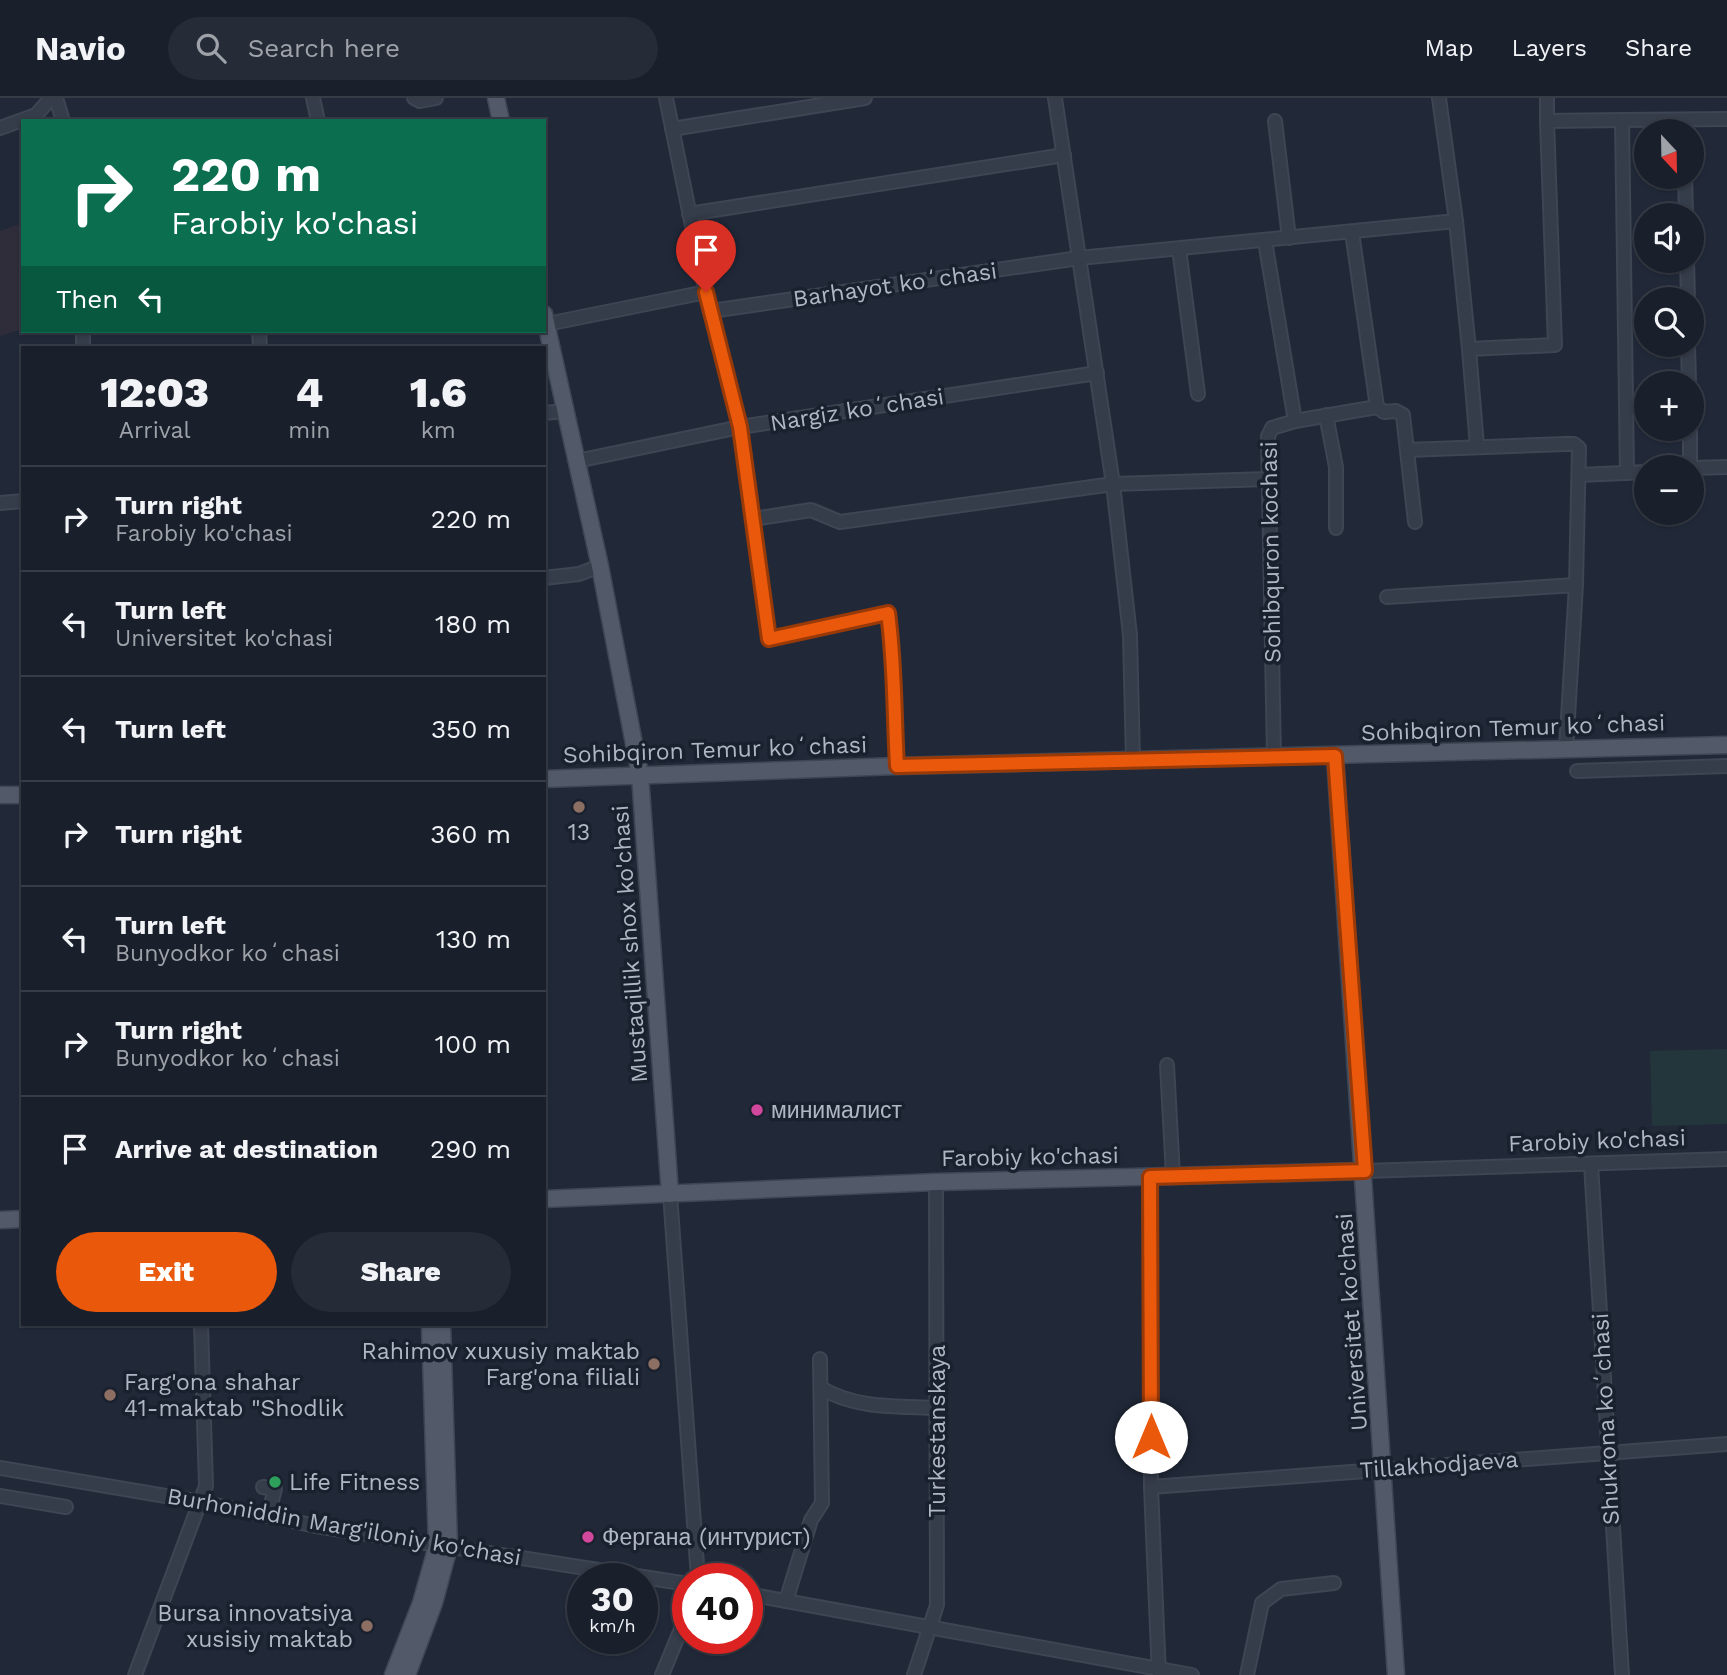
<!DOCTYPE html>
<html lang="en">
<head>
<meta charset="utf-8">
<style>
  :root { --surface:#191f2b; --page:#262c37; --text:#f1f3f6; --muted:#9fa2a9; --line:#373d47; --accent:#ea580c }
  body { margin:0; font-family:"Work Sans",sans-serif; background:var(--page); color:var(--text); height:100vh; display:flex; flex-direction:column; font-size:26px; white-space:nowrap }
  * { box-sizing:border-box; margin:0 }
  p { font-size:23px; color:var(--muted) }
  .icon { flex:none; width:38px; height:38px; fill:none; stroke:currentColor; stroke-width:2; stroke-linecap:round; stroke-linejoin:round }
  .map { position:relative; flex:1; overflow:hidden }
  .drawer { position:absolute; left:21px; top:248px; width:525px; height:980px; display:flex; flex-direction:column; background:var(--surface); border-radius:0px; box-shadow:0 2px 5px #0004,0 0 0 2px var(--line) }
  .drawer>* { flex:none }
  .guide { position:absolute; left:21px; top:21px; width:525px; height:214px; border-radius:0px; box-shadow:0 2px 5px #0004,0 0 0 2px var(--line); background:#0b6e4f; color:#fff; overflow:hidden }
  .needle { width:46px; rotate:158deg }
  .fabs { position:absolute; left:1634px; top:21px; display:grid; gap:14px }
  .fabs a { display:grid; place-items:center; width:70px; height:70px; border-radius:50%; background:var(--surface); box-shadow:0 2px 5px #0004,0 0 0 2px var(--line); font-size:35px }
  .speed { position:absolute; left:567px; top:1465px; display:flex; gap:14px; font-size:35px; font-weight:700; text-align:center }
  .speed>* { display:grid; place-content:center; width:91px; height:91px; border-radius:50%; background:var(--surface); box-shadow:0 2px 5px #0004,0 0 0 2px var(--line); line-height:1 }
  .speed small { font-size:18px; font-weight:400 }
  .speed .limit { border:10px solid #d22; background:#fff; color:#111 }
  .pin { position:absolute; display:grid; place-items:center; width:60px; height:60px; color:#fff; margin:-72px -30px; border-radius:50% 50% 50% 0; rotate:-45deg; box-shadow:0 0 7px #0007 }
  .pin .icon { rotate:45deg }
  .me { position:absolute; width:77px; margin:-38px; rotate:0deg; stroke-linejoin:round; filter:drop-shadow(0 0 5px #0008) }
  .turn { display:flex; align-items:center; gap:24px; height:147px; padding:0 35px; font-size:32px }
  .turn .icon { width:91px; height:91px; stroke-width:2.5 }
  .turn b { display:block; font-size:49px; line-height:60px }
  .then { display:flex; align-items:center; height:66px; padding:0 35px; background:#0003; gap:14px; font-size:26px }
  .eta { display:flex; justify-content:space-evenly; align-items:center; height:119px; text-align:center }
  .eta b { font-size:42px; font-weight:800; line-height:49px }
  .button { display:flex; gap:14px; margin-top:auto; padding:14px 35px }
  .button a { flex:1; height:80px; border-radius:42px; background:var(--accent); color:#fff; font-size:28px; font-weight:800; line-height:80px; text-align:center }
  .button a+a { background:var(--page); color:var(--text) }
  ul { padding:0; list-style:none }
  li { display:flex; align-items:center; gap:21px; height:105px; padding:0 35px; border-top:2px solid var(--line) }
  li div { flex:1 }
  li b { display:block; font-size:26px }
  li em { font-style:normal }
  header { display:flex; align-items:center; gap:42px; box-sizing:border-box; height:98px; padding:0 35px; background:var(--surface); border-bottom:2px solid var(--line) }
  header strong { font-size:33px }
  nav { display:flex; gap:38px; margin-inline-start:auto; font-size:24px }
  .search { width:490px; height:63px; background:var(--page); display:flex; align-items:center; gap:18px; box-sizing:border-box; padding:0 24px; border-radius:38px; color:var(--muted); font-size:26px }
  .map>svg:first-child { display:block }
</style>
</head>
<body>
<header>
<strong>Navio</strong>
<div class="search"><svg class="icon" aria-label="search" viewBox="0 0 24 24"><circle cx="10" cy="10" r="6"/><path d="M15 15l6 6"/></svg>Search here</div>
<nav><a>Map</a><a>Layers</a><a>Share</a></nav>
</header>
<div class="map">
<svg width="1727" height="1577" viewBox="0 0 1727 1577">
  <rect width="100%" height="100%" fill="#212939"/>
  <polygon fill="#302d3b" points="23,125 23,231 0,238 0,133"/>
  <polygon fill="#23363b" points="1727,951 1727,1026 1652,1028 1650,953"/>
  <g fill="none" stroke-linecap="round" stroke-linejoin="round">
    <g stroke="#3e4553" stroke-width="16">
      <g id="minor">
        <polyline points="56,0 63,23"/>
        <polyline points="313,0 318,23"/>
        <polyline points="414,0 420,3 436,0"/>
        <path d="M666 0 702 177 740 329 769 541 888 515C895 566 894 616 897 668"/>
        <polyline points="1055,0 1113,386 1130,537 1133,662"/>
        <polyline points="1275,23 1289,140"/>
        <polyline points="1547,23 1547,0"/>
        <polyline points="0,30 36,17 51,0"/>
        <polyline points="672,31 865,0"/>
        <polyline points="1685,79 1686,117"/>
        <polyline points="689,116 1064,57"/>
        <polyline points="1456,123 1469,251"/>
        <polyline points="1352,134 1377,309 1384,314 1396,313 1403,317 1415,424"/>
        <polyline points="1265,143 1295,323 1272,330 1268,338 1274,659"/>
        <polyline points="1179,151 1198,296"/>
        <polyline points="1687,163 1688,201"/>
        <polyline points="711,213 1079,160 1456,123 1439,0"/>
        <polyline points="547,226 706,194"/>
        <polyline points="83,233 83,250"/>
        <polyline points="259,233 260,250"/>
        <polyline points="1688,247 1689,285"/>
        <polyline points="544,315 565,313"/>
        <polyline points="1326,317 1336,369 1336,430"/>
        <polyline points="1295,323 1377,309"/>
        <polyline points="1690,331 1690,369"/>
        <polyline points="1477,348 1469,251 1555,247 1547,23 1622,22"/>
        <polyline points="1407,352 1566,346 1574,346 1579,350 1576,487 1566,652"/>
        <polyline points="577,363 740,329 1097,275"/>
        <polyline points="1692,370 1727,369"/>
        <polyline points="1627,375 1622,22 1727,21"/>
        <polyline points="1579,377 1647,374"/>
        <polyline points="0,405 23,403"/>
        <polyline points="753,421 811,412 840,424 1113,386 1268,381"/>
        <polyline points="544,480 579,476 600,468"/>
        <polyline points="1387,499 1576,487"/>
        <polyline points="1577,673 1727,668"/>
        <polyline points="1167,967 1173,1078"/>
        <polyline points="1591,1066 1622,1577"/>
        <polyline points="1365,1073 1727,1061"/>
        <polyline points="1150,1079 1151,1389 1159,1577"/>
        <polyline points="670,1096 698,1480"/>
        <path d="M821 1290C856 1311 897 1308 937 1310"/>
        <polyline points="0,1370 201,1404 316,1428 688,1486"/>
        <polyline points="263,1389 275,1391 268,1418"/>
        <polyline points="1151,1389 1727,1346"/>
        <polyline points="0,1398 66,1409"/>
        <polyline points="747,1496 1192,1577"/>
        <polyline points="786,1503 811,1422 822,1405 820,1261"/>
        <polyline points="135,1577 206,1388 201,1227"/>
        <polyline points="662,1577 688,1514"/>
        <polyline points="914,1577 937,1507 936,1084"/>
        <polyline points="1247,1577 1262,1505 1281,1491 1334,1485"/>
      </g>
    </g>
    <g stroke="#3e4553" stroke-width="19">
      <g id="major">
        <polyline points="496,0 501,23"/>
        <polyline points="544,216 600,468 640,677 670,1096"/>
        <polyline points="1335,658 1396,1577"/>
        <polyline points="544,681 897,668 1727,647"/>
        <polyline points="0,697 23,697"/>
        <polyline points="544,1101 936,1084 1365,1073"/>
        <polyline points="0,1122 23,1121"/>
        <polyline points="393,1577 421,1505 437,1448 430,1227"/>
        <polyline points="407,1577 434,1505 449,1449 442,1227"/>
      </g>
    </g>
    <use href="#minor" stroke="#353c4a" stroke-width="12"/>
    <use href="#major" stroke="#525a6a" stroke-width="16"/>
  </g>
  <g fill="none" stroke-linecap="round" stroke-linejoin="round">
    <g stroke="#983908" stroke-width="18">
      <path id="route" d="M706 194 740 329 769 541 888 515C895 566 894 616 897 668L1335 658 1365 1073 1150 1079 1151 1339"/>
    </g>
    <use href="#route" stroke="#ea580c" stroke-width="12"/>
  </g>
  <g fill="#8d6e63" stroke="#1a212e" stroke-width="2.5">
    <circle cx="579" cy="709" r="7"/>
    <circle cx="654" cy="1266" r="7"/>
    <circle cx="110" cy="1297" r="7"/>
    <circle cx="367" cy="1528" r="7"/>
  </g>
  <g fill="#d1479c" stroke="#1a212e" stroke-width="2.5">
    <circle cx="757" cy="1012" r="7"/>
    <circle cx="588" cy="1439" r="7"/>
  </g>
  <circle fill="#2e9e5b" stroke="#1a212e" stroke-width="2.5" cx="275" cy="1384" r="7"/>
  <g text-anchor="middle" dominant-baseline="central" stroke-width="7" stroke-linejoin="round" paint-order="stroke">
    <g font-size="23" fill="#afb6c6" stroke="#1a212e">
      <text transform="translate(895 187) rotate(-8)">Barhayot koʻchasi</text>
      <text transform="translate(857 312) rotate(-9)">Nargiz koʻchasi</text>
      <text transform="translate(1271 454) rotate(-91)">Sohibquron kochasi</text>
      <text transform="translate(1513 630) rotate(-2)">Sohibqiron Temur koʻchasi</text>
      <text transform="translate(715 652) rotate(-2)">Sohibqiron Temur koʻchasi</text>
      <text transform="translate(630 846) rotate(-94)">Mustaqillik shox ko'chasi</text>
      <text transform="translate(1597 1043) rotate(-2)">Farobiy ko'chasi</text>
      <text transform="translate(1030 1059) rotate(-1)">Farobiy ko'chasi</text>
      <text transform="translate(1352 1224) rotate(-94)">Universitet ko'chasi</text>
      <text transform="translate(1606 1321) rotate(-93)">Shukrona koʻchasi</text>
      <text transform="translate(937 1333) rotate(-90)">Turkestanskaya</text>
      <text transform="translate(1439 1367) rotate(-4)">Tillakhodjaeva</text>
      <text transform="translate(344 1429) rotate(10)">Burhoniddin Marg'iloniy ko'chasi</text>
    </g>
    <g font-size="23" fill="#afb6c6" stroke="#1a212e" text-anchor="start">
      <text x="579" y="734" text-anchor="middle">13</text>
      <text x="771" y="1012">минималист</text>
      <text x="640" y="1253" text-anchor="end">Rahimov xuxusiy maktab<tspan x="640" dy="26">Farg'ona filiali</tspan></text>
      <text x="124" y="1284">Farg'ona shahar<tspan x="124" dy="26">41-maktab "Shodlik</tspan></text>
      <text x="289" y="1384">Life Fitness</text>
      <text x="602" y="1439">Фергана (интурист)</text>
      <text x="353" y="1515" text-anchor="end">Bursa innovatsiya<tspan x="353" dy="26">xusisiy maktab</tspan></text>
    </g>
  </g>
</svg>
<div class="fabs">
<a><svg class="needle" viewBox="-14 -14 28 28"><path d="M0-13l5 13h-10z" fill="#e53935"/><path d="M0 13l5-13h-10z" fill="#9fa2a9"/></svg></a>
<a><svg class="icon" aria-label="sound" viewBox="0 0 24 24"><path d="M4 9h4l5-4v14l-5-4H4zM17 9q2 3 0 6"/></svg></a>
<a><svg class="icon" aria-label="search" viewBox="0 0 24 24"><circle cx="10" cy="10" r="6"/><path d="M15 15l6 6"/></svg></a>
<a>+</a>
<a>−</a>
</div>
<div class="speed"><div>30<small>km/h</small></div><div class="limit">40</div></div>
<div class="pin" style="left:706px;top:194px;background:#d93025"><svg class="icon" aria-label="arrive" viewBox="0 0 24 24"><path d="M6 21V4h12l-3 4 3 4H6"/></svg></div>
<svg class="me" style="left:1151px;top:1339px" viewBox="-20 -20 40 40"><circle r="19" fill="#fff"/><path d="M0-13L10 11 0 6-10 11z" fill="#ea580c"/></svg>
<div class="guide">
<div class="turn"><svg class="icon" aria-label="right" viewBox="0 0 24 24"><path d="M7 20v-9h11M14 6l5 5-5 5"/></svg><div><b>220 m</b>Farobiy ko'chasi</div></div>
<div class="then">Then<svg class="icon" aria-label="left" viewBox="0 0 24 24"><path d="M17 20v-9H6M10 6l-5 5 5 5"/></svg></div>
</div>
<section class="drawer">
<div class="eta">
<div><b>12:03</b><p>Arrival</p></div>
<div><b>4</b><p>min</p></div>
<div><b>1.6</b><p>km</p></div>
</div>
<ul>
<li><svg class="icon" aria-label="right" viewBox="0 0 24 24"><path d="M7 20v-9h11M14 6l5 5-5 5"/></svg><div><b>Turn right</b><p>Farobiy ko'chasi</p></div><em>220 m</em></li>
<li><svg class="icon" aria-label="left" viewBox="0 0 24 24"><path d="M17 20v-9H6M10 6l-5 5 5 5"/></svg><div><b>Turn left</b><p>Universitet ko'chasi</p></div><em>180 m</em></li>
<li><svg class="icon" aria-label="left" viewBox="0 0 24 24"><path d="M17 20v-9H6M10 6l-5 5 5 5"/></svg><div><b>Turn left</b></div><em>350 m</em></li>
<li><svg class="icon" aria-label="right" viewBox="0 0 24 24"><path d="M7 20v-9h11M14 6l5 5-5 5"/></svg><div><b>Turn right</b></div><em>360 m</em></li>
<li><svg class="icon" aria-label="left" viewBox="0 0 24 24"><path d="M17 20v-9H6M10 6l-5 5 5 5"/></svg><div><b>Turn left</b><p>Bunyodkor koʻchasi</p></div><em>130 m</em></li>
<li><svg class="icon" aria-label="right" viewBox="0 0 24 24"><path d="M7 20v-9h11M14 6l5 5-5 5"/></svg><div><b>Turn right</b><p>Bunyodkor koʻchasi</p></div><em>100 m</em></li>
<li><svg class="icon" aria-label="arrive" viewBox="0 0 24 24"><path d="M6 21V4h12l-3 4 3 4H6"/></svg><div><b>Arrive at destination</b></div><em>290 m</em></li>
</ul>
<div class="button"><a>Exit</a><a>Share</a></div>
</section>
</div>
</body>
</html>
